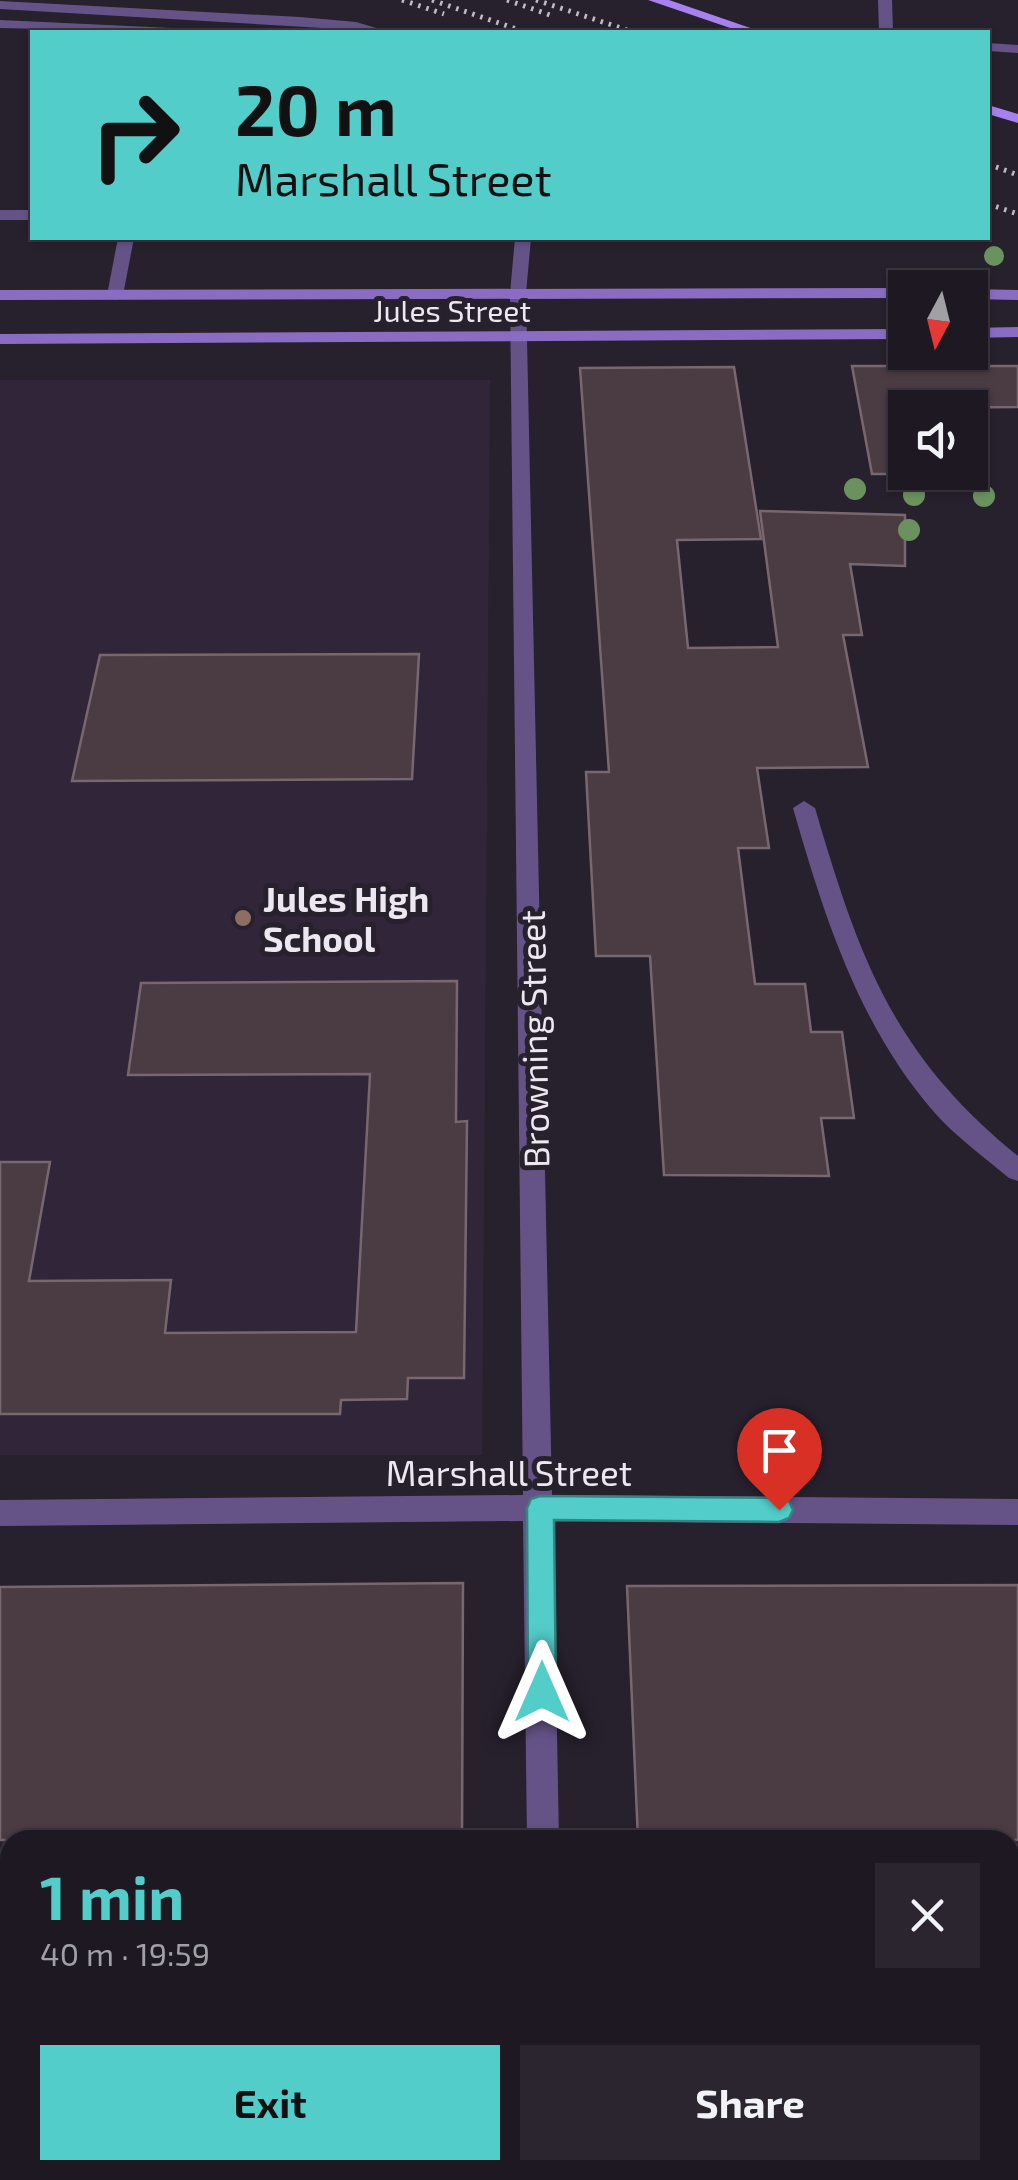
<!DOCTYPE html>
<html lang="en">
<head>
<meta charset="utf-8">
<style>
  :root { --surface:#1d1822; --page:#2a252f; --text:#f1f3f6; --muted:#a0a0a5; --line:#3b3740; --accent:#53cdc9 }
  body { margin:0; font-family:"Exo 2",sans-serif; background:var(--page); color:var(--text); height:100vh; display:flex; flex-direction:column; font-size:38px; white-space:nowrap }
  * { box-sizing:border-box; margin:0 }
  p { font-size:32px; color:var(--muted) }
  .icon { flex:none; width:55px; height:55px; fill:none; stroke:currentColor; stroke-width:2; stroke-linecap:round; stroke-linejoin:round }
  .map { position:relative; flex:1; overflow:hidden }
  .panel { position:absolute; left:0px; top:1830px; width:1020px; height:350px; display:flex; flex-direction:column; background:var(--surface); border-radius:30px 30px 0 0; box-shadow:0 2px 8px #0004,0 0 0 2px var(--line) }
  .panel>* { flex:none }
  .top-card { position:absolute; left:30px; top:30px; width:960px; height:210px; border-radius:0px; box-shadow:0 2px 8px #0004,0 0 0 2px var(--line); background:#53cdc9; color:#111; overflow:hidden }
  .needle { width:65px; rotate:187deg }
  .controls { position:absolute; left:888px; top:270px; display:grid; gap:20px }
  .controls a { display:grid; place-items:center; width:100px; height:100px; border-radius:0px; background:var(--surface); box-shadow:0 2px 8px #0004,0 0 0 2px var(--line); font-size:50px }
  .pin { position:absolute; display:grid; place-items:center; width:85px; height:85px; color:#fff; margin:-102px -42px; border-radius:50% 50% 50% 0; rotate:-45deg; box-shadow:0 0 10px #0007 }
  .pin .icon { rotate:45deg }
  .me { position:absolute; width:110px; margin:-55px; rotate:0deg; stroke-linejoin:round; filter:drop-shadow(0 0 8px #0008) }
  .turn { display:flex; align-items:center; gap:35px; height:210px; padding:0 40px; font-size:45px }
  .turn .icon { width:130px; height:130px; stroke-width:2.5 }
  .turn b { display:block; font-size:70px; line-height:85px }
  .round { display:grid; place-items:center; flex:none; width:105px; height:105px; border-radius:0px; background:var(--page) }
  .headline { display:flex; align-items:center; justify-content:space-between; height:170px; padding:0 40px }
  h1 { font-size:60px; font-weight:700; line-height:75px; color:var(--accent) }
  .action { display:flex; gap:20px; margin-top:auto; padding:20px 40px }
  .action a { flex:1; height:115px; border-radius:0px; background:var(--accent); color:#111; font-size:40px; font-weight:700; line-height:115px; text-align:center }
  .action a+a { background:var(--page); color:var(--text) }
  .map>svg:first-child { display:block }
</style>
</head>
<body>
<div class="map">
<svg width="1018" height="2180" viewBox="0 0 1018 2180">
  <rect width="100%" height="100%" fill="#27202d"/>
  <polygon fill="#312639" points="0,380 490,380 482,1455 0,1455"/>
  <g fill="#4b3b43" stroke="#79676f" stroke-width="2.5">
    <polygon points="852,366 1018,366 1018,407 905,408 905,472 959,474 872,474"/>
    <polygon points="734,367 761,539 677,540 688,648 778,647 760,511 905,515 905,566 850,564 862,635 843,635 868,767 757,768 769,848 738,848 755,984 805,984 811,1032 842,1032 854,1118 821,1118 829,1176 664,1175 650,956 596,956 586,772 609,772 580,368"/>
    <polygon points="419,654 412,779 72,781 100,655"/>
    <polygon points="457,981 456,1122 467,1121 464,1378 408,1378 407,1399 341,1400 340,1414 0,1414 0,1162 50,1162 29,1281 171,1280 165,1333 356,1332 370,1074 128,1075 141,983"/>
    <polygon points="463,1583 462,1840 0,1840 0,1587"/>
    <polygon points="1018,1585 1018,1840 638,1840 627,1586"/>
  </g>
  <g fill="none" stroke-linecap="round" stroke-linejoin="round">
    <g fill="#655388" fill-rule="evenodd">
      <polygon points="878,0 892,0 893,32 879,32"/>
      <polygon points="0,1 300,17 356,22 390,32 0,9"/>
      <polygon points="0,20 172,28 179,32 0,28"/>
      <polygon points="988,43 1018,45 1018,53 988,51"/>
      <rect x="0" y="210" width="32" height="10"/>
      <polygon points="118,238 134,238 123,295 115,300 107,295"/>
      <polygon points="515,238 531,238 526,293 552,1495 1018,1499 1018,1525 553,1521 559,1840 527,1840 523,1521 0,1526 0,1500 523,1495 510,293"/>
      <path d="M804 801 815 808C859 958 893 1055 1018 1156V1181L1009 1178C984 1157 956 1137 934 1112 859 1026 824 916 793 808Z"/>
      <rect x="527" y="2170" width="36" height="10"/>
    </g>
    <g fill="#8a6dc2" fill-rule="evenodd">
      <polygon points="905,288 905,298 0,300 0,290"/>
      <polygon points="970,289 1018,290 1018,300 970,299"/>
      <polygon points="1018,327 1018,337 970,338 970,328"/>
      <polygon points="905,329 905,339 0,344 0,334"/>
    </g>
    <g fill="#a781ef" fill-rule="evenodd">
      <polygon points="648,0 669,0 762,32 742,32"/>
      <polygon points="988,105 1018,114 1018,123 988,114"/>
    </g>
    <g stroke="#c0bac4" stroke-width="5" stroke-dasharray="2.5 6" stroke-linecap="butt">
      <polyline points="402,0 444,14"/>
      <polyline points="432,0 525,32"/>
      <polyline points="507,0 550,15"/>
      <polyline points="536,0 633,32"/>
      <polyline points="988,164 1018,175"/>
      <polyline points="988,204 1018,214"/>
    </g>
  </g>
  <g fill="#6b925e">
    <circle cx="994" cy="256" r="10"/>
    <circle cx="855" cy="489" r="11"/>
    <circle cx="914" cy="495" r="11"/>
    <circle cx="984" cy="496" r="11"/>
    <circle cx="909" cy="530" r="11"/>
  </g>
  <polygon fill="#53cdc9" stroke="#368583" stroke-width="2.5" points="540,1496 779,1498 789,1501 793,1510 789,1518 779,1522 554,1520 556,1692 552,1702 542,1706 532,1702 528,1692 527,1508 531,1499"/>
  <circle fill="#8d6e63" stroke="#27202d" stroke-width="4" cx="243" cy="918" r="10"/>
  <g text-anchor="middle" dominant-baseline="central" stroke-width="10" stroke-linejoin="round" paint-order="stroke">
    <g font-size="30" fill="#ece7f0" stroke="#27202d">
      <text x="452" y="310">Jules Street</text>
    </g>
    <g font-size="35" font-weight="bold" fill="#ece7f0" stroke="#27202d" text-anchor="start">
      <text x="263" y="898">Jules High<tspan x="263" dy="40">School</tspan></text>
    </g>
    <g font-size="35" fill="#ece7f0" stroke="#27202d">
      <text transform="translate(533 1039) rotate(-91)">Browning Street</text>
      <text x="509" y="1472">Marshall Street</text>
    </g>
  </g>
</svg>
<div class="controls">
<a><svg class="needle" viewBox="-14 -14 28 28"><path d="M0-13l5 13h-10z" fill="#e53935"/><path d="M0 13l5-13h-10z" fill="#a0a0a5"/></svg></a>
<a><svg class="icon" aria-label="sound" viewBox="0 0 24 24"><path d="M4 9h4l5-4v14l-5-4H4zM17 9q2 3 0 6"/></svg></a>
</div>
<div class="pin" style="left:779px;top:1510px;background:#d93025"><svg class="icon" aria-label="arrive" viewBox="0 0 24 24"><path d="M6 21V4h12l-3 4 3 4H6"/></svg></div>
<svg class="me" style="left:542px;top:1692px" viewBox="-20 -20 40 40"><path d="M0-17L14 15 0 8-14 15z" fill="#53cdc9" stroke="#fff" stroke-width="4"/></svg>
<div class="top-card">
<div class="turn"><svg class="icon" aria-label="right" viewBox="0 0 24 24"><path d="M7 20v-9h11M14 6l5 5-5 5"/></svg><div><b>20 m</b>Marshall Street</div></div>
</div>
<section class="panel">
<div class="headline"><div><h1>1 min</h1><p>40 m · 19:59</p></div><a class="round"><svg class="icon" aria-label="close" viewBox="0 0 24 24"><path d="M6 6l12 12M18 6L6 18"/></svg></a></div>
<div class="action"><a>Exit</a><a>Share</a></div>
</section>
</div>
</body>
</html>
